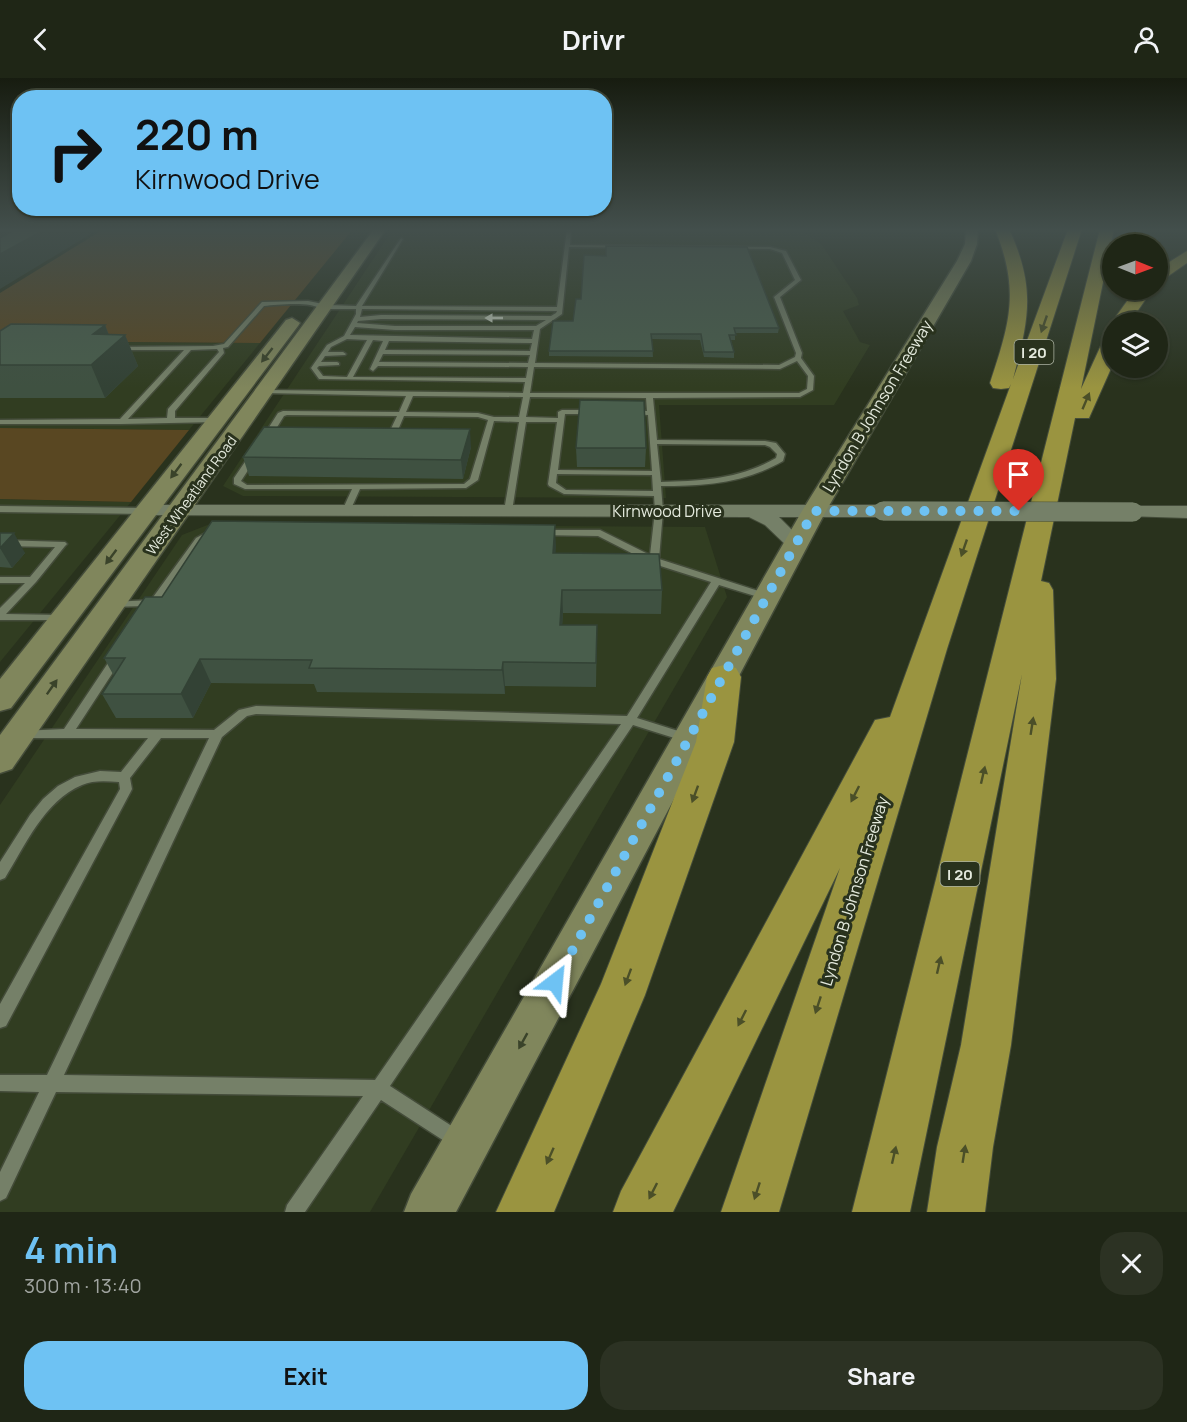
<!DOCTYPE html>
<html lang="en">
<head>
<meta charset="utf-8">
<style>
  :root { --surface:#1f2616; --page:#2c3223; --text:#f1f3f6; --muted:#a1a5a1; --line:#3c4335; --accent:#6ec2f3 }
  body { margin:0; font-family:Manrope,sans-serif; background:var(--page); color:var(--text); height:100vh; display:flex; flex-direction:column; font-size:22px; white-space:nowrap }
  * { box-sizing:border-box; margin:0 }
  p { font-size:20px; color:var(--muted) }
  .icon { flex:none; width:33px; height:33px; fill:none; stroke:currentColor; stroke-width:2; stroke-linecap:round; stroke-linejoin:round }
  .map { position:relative; height:1134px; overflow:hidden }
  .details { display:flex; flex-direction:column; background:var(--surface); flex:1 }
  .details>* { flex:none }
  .hud { position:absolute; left:12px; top:12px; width:600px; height:126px; border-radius:24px; box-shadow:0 2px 4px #0004,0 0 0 2px var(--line); background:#6ec2f3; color:#111; overflow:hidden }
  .needle { width:39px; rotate:91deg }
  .tools { position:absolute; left:1102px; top:156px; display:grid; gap:12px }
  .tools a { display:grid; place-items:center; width:66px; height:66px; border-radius:50%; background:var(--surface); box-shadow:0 2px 4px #0004,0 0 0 2px var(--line); font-size:30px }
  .pin { position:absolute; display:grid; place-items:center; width:51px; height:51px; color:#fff; margin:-62px -26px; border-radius:50% 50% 50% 0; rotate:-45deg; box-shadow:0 0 6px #0007 }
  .pin .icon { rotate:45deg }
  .me { position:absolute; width:66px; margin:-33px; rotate:29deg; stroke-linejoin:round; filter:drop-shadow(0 0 4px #0008) }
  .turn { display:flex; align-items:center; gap:21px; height:126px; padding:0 24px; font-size:27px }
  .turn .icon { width:78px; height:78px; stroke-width:2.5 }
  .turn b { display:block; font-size:42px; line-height:51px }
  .round { display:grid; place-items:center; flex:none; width:63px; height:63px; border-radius:24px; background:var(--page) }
  .head { display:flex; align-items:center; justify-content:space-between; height:102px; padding:0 24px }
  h1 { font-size:36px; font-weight:700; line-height:45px; color:var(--accent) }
  .primary-button { display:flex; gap:12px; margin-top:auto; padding:12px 24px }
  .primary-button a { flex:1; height:69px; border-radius:24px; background:var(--accent); color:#111; font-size:24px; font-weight:700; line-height:69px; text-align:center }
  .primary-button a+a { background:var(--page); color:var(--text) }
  header { display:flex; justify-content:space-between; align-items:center; height:78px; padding:0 24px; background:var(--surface); font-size:27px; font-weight:700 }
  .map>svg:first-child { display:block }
</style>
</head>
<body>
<header><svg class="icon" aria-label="back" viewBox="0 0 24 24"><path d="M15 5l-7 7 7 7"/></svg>Drivr<svg class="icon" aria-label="person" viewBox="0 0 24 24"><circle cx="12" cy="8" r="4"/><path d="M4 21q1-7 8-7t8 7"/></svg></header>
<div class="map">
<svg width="1187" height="1134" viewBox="0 0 1187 1134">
  <rect width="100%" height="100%" fill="#29321d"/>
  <g fill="#313d21">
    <polygon points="393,151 799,151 822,167 857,220 859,227 843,233 860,264 870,267 834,327 659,327 666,420 243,418 223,408"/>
    <polygon points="0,263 260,265 189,352 0,350"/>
    <polygon points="0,421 131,424 0,584"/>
    <polygon points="210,446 705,449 727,519 370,1134 0,1134 0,727 182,457"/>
  </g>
  <g fill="#594722">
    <polygon points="104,151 353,151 260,265 0,263 0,215"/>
    <polygon points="0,350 189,352 131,424 0,421"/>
  </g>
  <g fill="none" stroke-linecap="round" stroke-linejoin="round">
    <g stroke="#444c3a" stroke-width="3">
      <g id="service">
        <path d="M567 151H571L570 167 770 169 786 173 801 202 780 219 802 275 801 280 814 298 813 312 800 319 653 320 657 362 765 363 776 365 785 376 783 383C745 405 704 408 661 408L663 433 659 481 771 517 773 519 768 522 719 507 637 640 691 657 693 660 691 663 687 664 633 647 390 1008 464 1056 467 1062 464 1068 458 1071 452 1068 381 1022 305 1134H285L287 1127 363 1018 56 1014 6 1120 0 1123V1094L39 1014 0 1013V997H47L209 660H161L130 700 132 711 130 715 6 948 0 950V926L120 711 119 704C106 703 93 702 82 707 44 723 25 768 5 800L0 802V784L30 737 43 721 58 708 75 699 100 693 121 694 148 660H25L21 659 19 656 21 653 64 651 114 576 118 575 123 579 76 651 214 652 239 632 256 628 627 638 711 504 651 485 598 458 538 457 537 455 541 452H600L650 477 655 433 654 418 564 416 549 408 548 406 557 344H526L512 433 508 436 504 433 519 344 494 343 478 402 466 410 360 411 350 433 346 436 342 433 352 411H245L234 406V400L251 375H254L258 377 241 403 247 407 464 406 470 401 488 342 478 339 404 338 395 359H388L384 357 389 355 397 338 287 337 284 338 271 359 264 357 278 335 283 333 399 334 406 318 264 315 263 314 266 312 523 315 525 304 319 301 311 290 327 267 344 258 356 236V231H320C311 223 277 227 264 228L228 269 223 270 224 275 175 333V340H215L219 342 218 344 121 346H0V342L120 341 184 272H116L114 271V269L213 268 224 266 262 224 308 223 328 227 356 228 401 160 403 161 362 228 557 229ZM569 169 770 171 782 175 795 202 774 219 796 275 795 279 779 287 535 285 540 251 562 236ZM362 231 557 233 556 235 551 238 381 237 360 239ZM381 241 546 242 536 248H395L357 245 358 243ZM355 249 395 252H534L532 261 350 257ZM347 261 367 262 347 299 323 298 317 290 319 288 339 287V285L337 284H321L325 278 345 277 346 276 343 274H328L331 269ZM373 262 383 263 370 291 373 293 378 288 528 289 526 300 353 299ZM389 263 532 265 530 273 385 272ZM217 271 219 274 168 331 167 340 128 341 191 272ZM383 276 530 277 528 285 379 284ZM797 283 808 298 807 311 799 315H530L534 289 780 291ZM413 318 523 319 519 339H494L478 335 406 334ZM530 319 646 320 647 333 631 332 627 334 631 336 648 337 652 393 558 392 565 336H592L596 334 592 332H562L558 334V340L526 339ZM657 366 765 367 770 369 777 376 776 380C740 401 702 403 661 404ZM557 396 652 397 653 413 566 412 556 405ZM256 636 621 646 375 1002 64 997 222 659 247 638Z"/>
        <polygon points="0,428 146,430 150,433 146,436 0,434"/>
        <polygon points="211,452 214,453 214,457 202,464 154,533 146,533 145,531 147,528 108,529 107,527 112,524 151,522 196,460"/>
        <polygon points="0,462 65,464 67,466 65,468 36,504 6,536 61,537 66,540 65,542 0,542 0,530 25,505 0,505 0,499 30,499 55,469 0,468"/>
      </g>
    </g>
    <g stroke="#444c3a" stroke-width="2">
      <g id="tertiary">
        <polygon points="146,427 883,427 890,429 893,433 890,437 883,439 779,439 806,466 803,470 796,472 789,470 765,447 749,439 139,437 136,433 139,429"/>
        <polygon points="1133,428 1187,428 1187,440 1126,438 1123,434 1126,430"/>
      </g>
    </g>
    <g stroke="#444c3a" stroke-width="3">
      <g id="secondary">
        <polygon points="374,151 386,151 12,691 0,695 0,657"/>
        <polygon points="966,151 978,151 977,166 971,183 826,433 456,1134 404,1134 411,1116 802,433 957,183 965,166"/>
        <polygon points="292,240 300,245 298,248 11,630 0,633 0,601 286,242"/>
      </g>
    </g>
    <g stroke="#444c3a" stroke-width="2">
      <g id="motorway">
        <path d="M995 151H1009C1036 210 1029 240 1013 301L1068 151H1082L947 571 779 1134H721L840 790 673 1134H613L621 1113 875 642 890 639 1011 306 1009 310 1001 311 993 310 990 305C1010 244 1020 213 995 151Z"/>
        <polygon points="1100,151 1114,151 1081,311 1103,263 1106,259 1113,257 1113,286 1089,340 1075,340 1041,503 1049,505 1053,512 1056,601 1011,967 993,1069 985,1134 927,1134 937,1069 961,967 1022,596 910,1134 852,1134"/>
        <polygon points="1187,173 1187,185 1164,201 1158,203 1158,191"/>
        <polygon points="1135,212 1152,212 1130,244 1113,246 1112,244"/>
        <polygon points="724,587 736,590 741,599 734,664 645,917 554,1134 496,1134 601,906 696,664 707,599 712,590"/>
      </g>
    </g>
    <use href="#service" fill="#758068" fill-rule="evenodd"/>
    <use href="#tertiary" fill="#758068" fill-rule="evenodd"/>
    <use href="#secondary" fill="#80865c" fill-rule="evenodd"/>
    <use href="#motorway" fill="#9a9440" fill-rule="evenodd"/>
    <g stroke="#444c3a" stroke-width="20" stroke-linecap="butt">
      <polyline id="tertiary-bridge" points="883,433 1133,434"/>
    </g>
    <use href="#tertiary-bridge" stroke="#758068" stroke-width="19"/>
  </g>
  <g fill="#3f5141">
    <polygon points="553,243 779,250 778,255 735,255 735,262 731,262 734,274 734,280 704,279 700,262 652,261 653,279 549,278 549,273"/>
    <polygon points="105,247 109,257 125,257 138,288 105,320 0,320 0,253"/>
    <polygon points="471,369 463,401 249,398 243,379"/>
    <polygon points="576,370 646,370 645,389 577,389"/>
    <polygon points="555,447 555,475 662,512 661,536 563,535 562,547 597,547 596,609 505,608 505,616 317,614 314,606 211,605 193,640 116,640 102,616 114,598 104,580 162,519"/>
    <polygon points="0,455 25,475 12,490 0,489"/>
  </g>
  <g fill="#334235">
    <polygon points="0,151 99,151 0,211"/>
    <polygon points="105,247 113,268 125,257 138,288 105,320 91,287 93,256"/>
    <polygon points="470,351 471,369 463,401 461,382"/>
    <polygon points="555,447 556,469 554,499 553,475"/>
    <polygon points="14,455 25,475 12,490 0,470"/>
    <polygon points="562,512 563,535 561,571 560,547"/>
    <polygon points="200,581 211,605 193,640 181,616"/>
    <polygon points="503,584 505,608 505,616 502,592"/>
  </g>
  <g fill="#495e4c" stroke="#334235" stroke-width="1.5">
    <polygon points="16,151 46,151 0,176 0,160"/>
    <polygon points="606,168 747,169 779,250 734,250 736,257 729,257 734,274 704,274 701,256 651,256 653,273 549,273 553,243 573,243 576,221 581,221 584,177 606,178"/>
    <polygon points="11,246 105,247 93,256 125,257 91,287 0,287 0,253"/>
    <polygon points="580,322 644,323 646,370 576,370"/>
    <polygon points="264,349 470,351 461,382 243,379"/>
    <polygon points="212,443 555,447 553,475 659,476 662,512 562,512 560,547 597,547 596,585 503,584 502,592 309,590 312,582 200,581 181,616 102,616 125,580 104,580 145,519 162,519"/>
    <polygon points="0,455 14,455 0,470"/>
  </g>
  <defs><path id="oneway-solid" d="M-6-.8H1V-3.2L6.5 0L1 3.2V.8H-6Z" transform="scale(1.5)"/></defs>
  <use fill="#c8d0c0" href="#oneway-solid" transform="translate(494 240) rotate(-180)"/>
  <g fill="#4b4f28">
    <use href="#oneway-solid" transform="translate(1044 246) rotate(109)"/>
    <use href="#oneway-solid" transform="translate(1086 323) rotate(-67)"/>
    <use href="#oneway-solid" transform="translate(964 470) rotate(109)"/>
    <use href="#oneway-solid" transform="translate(1032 648) rotate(-81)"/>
    <use href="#oneway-solid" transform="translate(983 697) rotate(-77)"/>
    <use href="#oneway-solid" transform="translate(695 716) rotate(110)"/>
    <use href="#oneway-solid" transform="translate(855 716) rotate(117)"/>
    <use href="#oneway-solid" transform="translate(939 887) rotate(-77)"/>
    <use href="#oneway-solid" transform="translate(628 899) rotate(110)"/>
    <use href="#oneway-solid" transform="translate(818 927) rotate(108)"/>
    <use href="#oneway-solid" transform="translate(742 940) rotate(117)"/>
    <use href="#oneway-solid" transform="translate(964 1076) rotate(-81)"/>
    <use href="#oneway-solid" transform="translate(894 1077) rotate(-77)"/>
    <use href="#oneway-solid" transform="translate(550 1078) rotate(114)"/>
    <use href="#oneway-solid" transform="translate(653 1113) rotate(117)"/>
    <use href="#oneway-solid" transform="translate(757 1113) rotate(108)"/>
  </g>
  <g fill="#3a432a">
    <use href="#oneway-solid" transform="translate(267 277) rotate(128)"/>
    <use href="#oneway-solid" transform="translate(176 393) rotate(127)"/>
    <use href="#oneway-solid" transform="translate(111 479) rotate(127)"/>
    <use href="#oneway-solid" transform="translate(52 609) rotate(-55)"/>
    <use href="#oneway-solid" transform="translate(523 963) rotate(119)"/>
  </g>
  <linearGradient id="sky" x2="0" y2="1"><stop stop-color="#171c10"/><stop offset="0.49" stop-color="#434f4c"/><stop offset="1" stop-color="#434f4c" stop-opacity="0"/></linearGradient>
  <rect width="1187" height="310" fill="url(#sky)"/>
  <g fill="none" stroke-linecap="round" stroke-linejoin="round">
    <polyline stroke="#6ec2f3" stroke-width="10" stroke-dasharray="0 18" points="555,904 814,433 1019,433"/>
  </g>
  <g text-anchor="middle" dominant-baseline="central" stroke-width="6" stroke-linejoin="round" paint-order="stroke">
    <g font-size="14" fill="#e4eadd" stroke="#29321d">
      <text transform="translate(191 417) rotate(-54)">West Wheatland Road</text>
    </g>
    <g fill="#29321d" stroke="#acb3a3" stroke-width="1.5">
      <rect x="1014.5" y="262" width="39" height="24" rx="4.5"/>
      <rect x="940.5" y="784" width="39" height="24" rx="4.5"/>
    </g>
    <g font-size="15" font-weight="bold" fill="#e4eadd">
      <text x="1034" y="274">I 20</text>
      <text x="960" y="796">I 20</text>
    </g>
    <g font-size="16" fill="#e4eadd" stroke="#29321d">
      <text transform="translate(877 328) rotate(-59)">Lyndon B Johnson Freeway</text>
      <text x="667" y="433">Kirnwood Drive</text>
      <text transform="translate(854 813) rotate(-73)">Lyndon B Johnson Freeway</text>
    </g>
  </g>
</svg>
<div class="tools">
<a><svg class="needle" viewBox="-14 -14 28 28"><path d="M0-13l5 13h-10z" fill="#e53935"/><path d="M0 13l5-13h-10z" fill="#a1a5a1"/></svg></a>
<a><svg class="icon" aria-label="layers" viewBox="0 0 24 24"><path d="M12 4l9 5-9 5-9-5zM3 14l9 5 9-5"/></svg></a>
</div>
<div class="pin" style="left:1019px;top:433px;background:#d93025"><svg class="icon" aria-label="arrive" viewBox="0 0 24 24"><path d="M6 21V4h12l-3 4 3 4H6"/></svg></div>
<svg class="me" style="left:555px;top:904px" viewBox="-20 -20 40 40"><path d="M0-17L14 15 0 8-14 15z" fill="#6ec2f3" stroke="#fff" stroke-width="4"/></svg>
<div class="hud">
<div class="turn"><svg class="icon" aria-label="right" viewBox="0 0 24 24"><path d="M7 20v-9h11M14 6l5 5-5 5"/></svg><div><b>220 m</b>Kirnwood Drive</div></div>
</div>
</div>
<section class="details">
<div class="head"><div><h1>4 min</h1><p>300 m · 13:40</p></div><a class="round"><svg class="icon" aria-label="close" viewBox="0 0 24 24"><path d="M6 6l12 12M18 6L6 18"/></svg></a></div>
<div class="primary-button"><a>Exit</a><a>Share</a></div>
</section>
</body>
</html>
